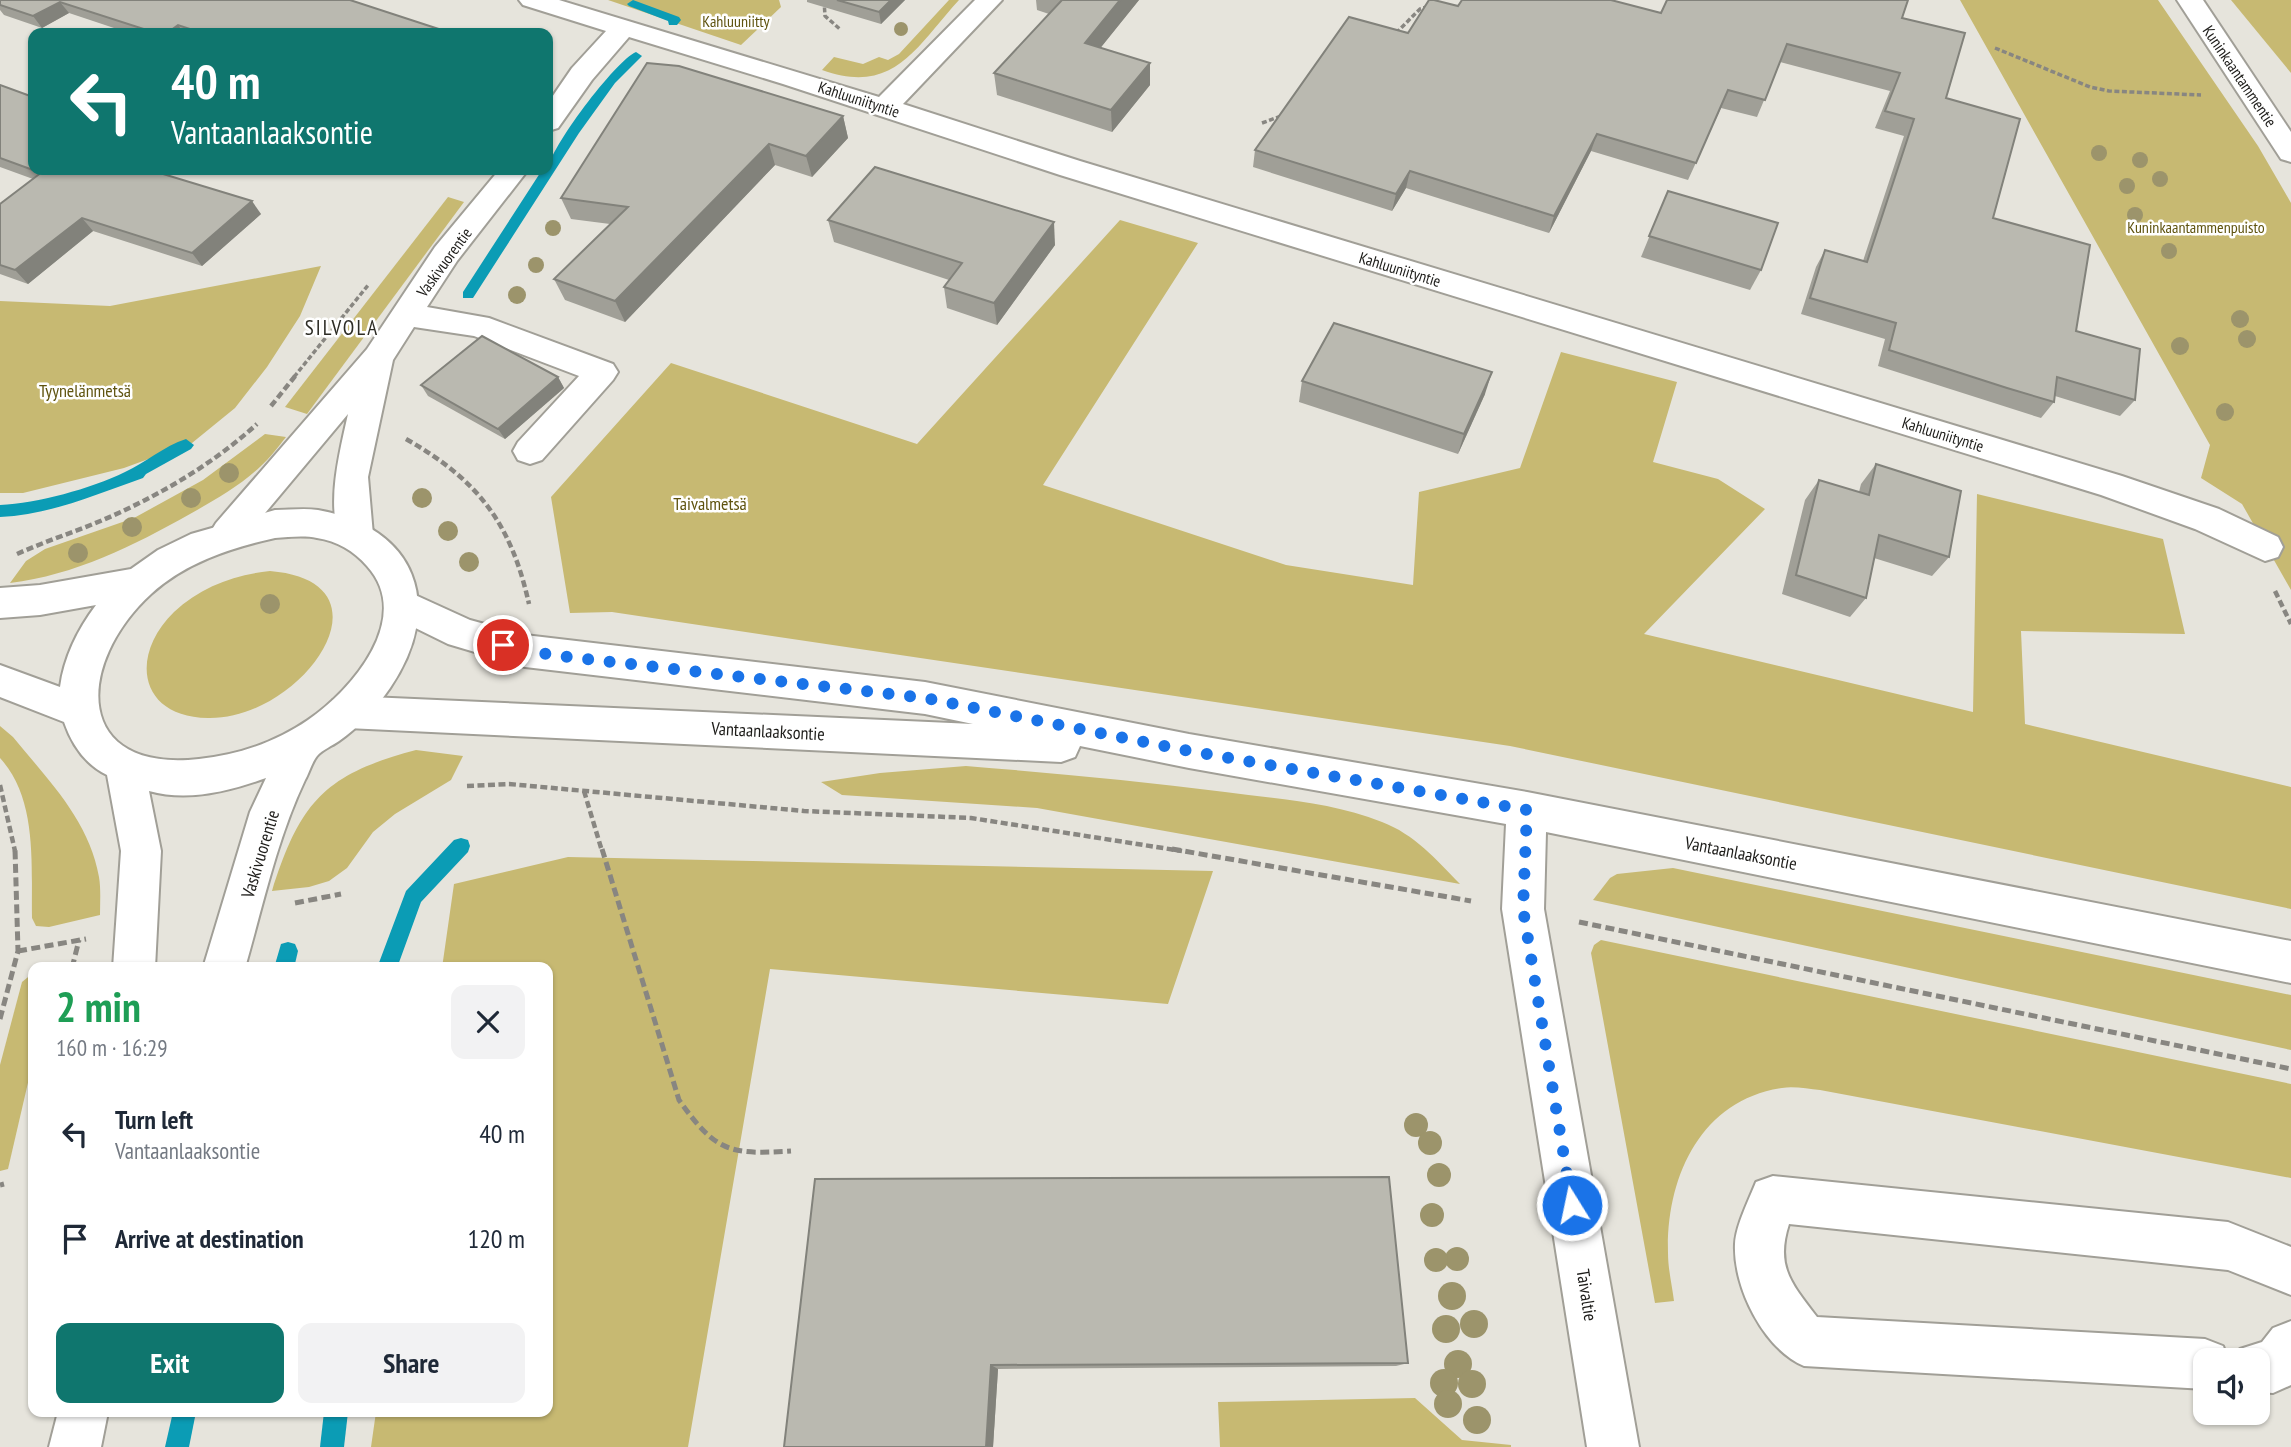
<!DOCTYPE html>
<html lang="en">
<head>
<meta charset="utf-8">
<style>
  :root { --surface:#fff; --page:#f2f2f3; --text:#1f2937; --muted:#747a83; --accent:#0f766e }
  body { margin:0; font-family:"PT Sans Narrow",sans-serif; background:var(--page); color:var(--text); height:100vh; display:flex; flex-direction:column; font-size:26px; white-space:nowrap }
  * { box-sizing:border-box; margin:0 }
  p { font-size:23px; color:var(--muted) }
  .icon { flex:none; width:38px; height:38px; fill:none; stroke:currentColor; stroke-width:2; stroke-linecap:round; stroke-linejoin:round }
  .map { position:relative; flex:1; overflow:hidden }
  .details { position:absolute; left:28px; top:962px; width:525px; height:455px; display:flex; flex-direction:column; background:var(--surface); border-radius:14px; box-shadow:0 2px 5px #0004 }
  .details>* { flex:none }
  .hud { position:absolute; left:28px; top:28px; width:525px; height:147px; border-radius:14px; box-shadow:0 2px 5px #0004; background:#0f766e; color:#fff; overflow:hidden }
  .tools { position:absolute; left:2193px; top:1348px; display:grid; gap:14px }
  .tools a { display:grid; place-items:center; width:77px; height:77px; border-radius:14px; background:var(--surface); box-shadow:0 2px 5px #0004; font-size:35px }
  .pin { position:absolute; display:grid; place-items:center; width:60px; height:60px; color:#fff; margin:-30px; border:4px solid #fff; border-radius:50%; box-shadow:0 2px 7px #0007 }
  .me { position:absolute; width:77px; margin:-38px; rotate:350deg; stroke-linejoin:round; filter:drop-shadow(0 0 5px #0008) }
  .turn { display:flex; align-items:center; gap:24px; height:147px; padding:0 28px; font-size:32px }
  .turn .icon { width:91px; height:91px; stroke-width:2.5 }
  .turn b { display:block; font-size:49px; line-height:60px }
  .round { display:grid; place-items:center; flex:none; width:74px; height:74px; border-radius:14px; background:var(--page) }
  .summary { display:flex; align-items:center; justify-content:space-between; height:119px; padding:0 28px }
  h1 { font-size:42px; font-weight:700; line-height:52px; color:#1e9e55 }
  .primary-button { display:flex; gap:14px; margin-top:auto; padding:14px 28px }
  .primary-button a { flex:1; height:80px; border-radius:14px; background:var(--accent); color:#fff; font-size:28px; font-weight:700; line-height:80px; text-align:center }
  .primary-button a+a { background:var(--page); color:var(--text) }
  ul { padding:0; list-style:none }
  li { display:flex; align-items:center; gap:21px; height:105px; padding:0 28px }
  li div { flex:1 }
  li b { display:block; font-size:26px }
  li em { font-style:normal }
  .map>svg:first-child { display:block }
</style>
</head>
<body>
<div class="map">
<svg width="2291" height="1447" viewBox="0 0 2291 1447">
  <rect width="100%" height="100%" fill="#e6e4dc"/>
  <g fill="#c7b972">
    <polygon points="608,0 779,0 781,7 741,45"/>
    <path d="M949 0H959C916 47 894 96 822 70L834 57 863 64 879 57 888 60 899 54Z"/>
    <polygon points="1960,0 2158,0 2258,146 2291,203 2291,590 2242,504 2201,478 2210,445"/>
    <polygon points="2231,0 2291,0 2291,73"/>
    <polygon points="448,197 464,202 307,414 285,407"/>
    <polygon points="1120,220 1198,243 1043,485 1286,565 1413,585 1419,492 1520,468 1561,352 1677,382 1653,462 1718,479 1765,509 1644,634 1973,712 1977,494 2163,539 2185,634 2021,631 2025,724 2291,787 2291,909 1510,746 612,612 570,613 551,497 671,363 917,444"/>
    <polygon points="321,266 300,316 267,367 235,408 192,443 124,468 23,493 0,493 0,301 110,306"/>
    <path d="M265 434 286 437C278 447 270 458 261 466 240 486 215 500 190 514 133 546 75 575 10 583L26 561 45 549 134 518 203 480Z"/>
    <path d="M270 571C400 582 302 720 208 718 139 717 129 656 174 612 201 587 234 575 270 571Z"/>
    <path d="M0 726 13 737C48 780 89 820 99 877 101 889 100 903 100 915L49 927 36 926 32 918C31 866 38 799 0 758Z"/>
    <path d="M416 750 463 756 451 780 395 814 373 832 347 868 329 881 309 887 272 891C300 802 325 774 416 750Z"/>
    <path d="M966 766C1053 773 1139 781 1225 792 1278 799 1332 802 1382 822 1414 834 1437 860 1460 884L1037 808 842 795 821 782 880 773Z"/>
    <polygon points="568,857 1213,871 1168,1004 770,969 688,1447 371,1447 376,1412 548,1412 548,968 442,968 454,884"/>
    <polygon points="1673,868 2291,995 2291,1050 1593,900 1610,878 1617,874"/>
    <path d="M1601 940 2291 1084V1178L1820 1090C1808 1089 1794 1086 1782 1088 1701 1100 1666 1177 1668 1253 1668 1269 1672 1285 1674 1301L1655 1303 1591 953 1594 945Z"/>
    <polygon points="33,973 33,1061 8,1169 0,1171 0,1065 22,982"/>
    <polygon points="1415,1398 1462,1440 1511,1445 1511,1447 1220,1447 1218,1402"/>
  </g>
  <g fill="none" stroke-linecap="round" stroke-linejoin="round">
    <g fill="#0b9cb5" fill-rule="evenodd">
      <polygon points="633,0 679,17 681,20 677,25 669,25 668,21 629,6 627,4"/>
      <path d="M636 52 642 56 615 83 579 133 473 298H463V292L542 170H548C548 150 616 60 636 52Z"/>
      <path d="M186 439 194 445 191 449 146 474 143 478C97 494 50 515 0 517V505C38 503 90 489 125 472 145 463 164 446 186 439Z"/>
      <polygon points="461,838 468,840 470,846 468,852 421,902 397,968 377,968 406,891 454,840"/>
      <polygon points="288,942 295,944 298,951 294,968 274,968 281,944"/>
      <polygon points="173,1412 196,1412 189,1447 165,1447"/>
      <polygon points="324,1412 348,1412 344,1447 320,1447"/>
    </g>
    <g stroke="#a19f97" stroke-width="4">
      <g id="minor">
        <polygon points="519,0 559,0 879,97 975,0 1002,0 903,104 1080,161 2122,476 2219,509 2278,537 2283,547 2278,557 2265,561 2195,529 2101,495 1060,175 783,84 629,37 592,80 558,128 548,131 548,103 572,68 606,31 523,5"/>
        <polygon points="2177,0 2203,0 2291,132 2291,162 2281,159"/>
        <path d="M499 170H528L457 261 427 307 489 318 613 364 618 372 613 380 542 460 530 464 518 460 513 451 518 442 579 376 474 336 414 327 393 360 368 477 373 535 367 545 355 549 343 545C324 509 340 451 348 414L240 543 228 547 216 543 210 533 216 523 367 349 435 247Z"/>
        <polygon points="402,589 470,620 525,635 925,682 1189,734 1527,792 2291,941 2291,983 1546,832 1544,909 1639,1447 1587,1447 1502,909 1506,824 1189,768 1080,746 1075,757 1061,762 347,728 333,724 328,712 333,700 347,696 973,724 925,714 525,667 448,644 389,615 384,604 389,593"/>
        <path d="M1773 1176 2228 1222 2291 1247V1295L2228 1270 1789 1224C1775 1267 1792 1284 1817 1317L2205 1339 2223 1346 2228 1360H2205V1389L1804 1366C1764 1349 1733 1288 1735 1244 1736 1225 1749 1200 1756 1182Z"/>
        <polygon points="2291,1321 2291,1385 2273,1393 2258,1392 2258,1360 2236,1360 2240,1349 2262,1342 2273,1328"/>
      </g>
    </g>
    <g stroke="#a19f97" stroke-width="4">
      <g id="major">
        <path d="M275 510C289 510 304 508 318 510 416 527 446 606 390 688 376 708 359 727 339 741 332 746 322 750 317 756 312 762 309 773 305 780 277 839 263 905 245 968H203L250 812 266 778C230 791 188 802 149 791L161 851 155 968H113L121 851 107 775C86 765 72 745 64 722L0 697V665L60 687C64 657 78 629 96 605L40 615 0 618V588L40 585 131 569 158 550 191 534ZM275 538C289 537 304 535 317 538 337 541 354 551 367 566 414 618 352 690 308 720 276 742 238 755 199 759 72 773 76 663 151 594 185 563 230 548 275 538Z"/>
        <polygon points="58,1412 108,1412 101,1447 49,1447"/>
      </g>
    </g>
    <g stroke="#888681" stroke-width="3.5" stroke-dasharray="5 2.5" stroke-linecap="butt">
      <polyline points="824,0 825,16 841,30"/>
      <polyline points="1396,33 1420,9 1430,6"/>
      <polyline points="1995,48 2090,87 2109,91 2201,95"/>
      <polyline points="1262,123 1281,116"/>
      <polyline points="294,377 369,284"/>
    </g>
    <g stroke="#888681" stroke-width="4.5" stroke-dasharray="7 3.5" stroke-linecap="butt">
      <polyline points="271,406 296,375"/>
      <path d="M406 439C478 480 511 523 529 604"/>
      <path d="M17 554C48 540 81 530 112 516 165 492 214 463 257 424"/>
      <polyline points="2275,591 2291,624"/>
      <polyline points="0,785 15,851"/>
      <polyline points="467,786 509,784 804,811 971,818 1182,851"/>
      <polyline points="584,791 602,851"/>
    </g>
    <g stroke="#888681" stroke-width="5" stroke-dasharray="9 4.5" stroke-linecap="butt">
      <path d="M602 849 679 1100C716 1152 729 1155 791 1151"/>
      <polyline points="1172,849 1471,901"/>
      <polyline points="295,903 341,894"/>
      <polyline points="1579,922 2291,1069"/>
      <polyline points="18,951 86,939"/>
      <polyline points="72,968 79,940"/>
      <polyline points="0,1019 18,951 15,849"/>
      <polyline points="0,1185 4,1184"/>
    </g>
    <use href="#minor" fill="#fff" fill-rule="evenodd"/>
    <use href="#major" fill="#fff" fill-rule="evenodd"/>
  </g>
  <g fill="#9c946b">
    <circle cx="901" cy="29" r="7"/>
    <circle cx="2099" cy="153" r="8"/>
    <circle cx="2140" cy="160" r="8"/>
    <circle cx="2160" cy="179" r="8"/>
    <circle cx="2127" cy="186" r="8"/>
    <circle cx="2135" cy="215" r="8"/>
    <circle cx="553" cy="228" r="8"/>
    <circle cx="2169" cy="251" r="8"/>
    <circle cx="536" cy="265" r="8"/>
    <circle cx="517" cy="295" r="9"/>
    <circle cx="2240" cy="319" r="9"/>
    <circle cx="2247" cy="339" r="9"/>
    <circle cx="2180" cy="346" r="9"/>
    <circle cx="2225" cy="412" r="9"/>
    <circle cx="229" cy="473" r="10"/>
    <circle cx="191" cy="498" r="10"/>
    <circle cx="422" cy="498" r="10"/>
    <circle cx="132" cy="527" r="10"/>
    <circle cx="448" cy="531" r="10"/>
    <circle cx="78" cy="553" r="10"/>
    <circle cx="469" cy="562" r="10"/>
    <circle cx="270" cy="604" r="10"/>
    <circle cx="1416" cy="1125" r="12"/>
    <circle cx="1430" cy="1143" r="12"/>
    <circle cx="1439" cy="1175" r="12"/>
    <circle cx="1432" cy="1215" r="12"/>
    <circle cx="1457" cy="1259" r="12"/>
    <circle cx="1436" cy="1260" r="12"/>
    <circle cx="1452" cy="1296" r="14"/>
    <circle cx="1474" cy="1324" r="14"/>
    <circle cx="1446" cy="1329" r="14"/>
    <circle cx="1458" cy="1364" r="14"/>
    <circle cx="1444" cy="1383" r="14"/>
    <circle cx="1472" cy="1384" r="14"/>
    <circle cx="1448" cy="1404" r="14"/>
    <circle cx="1477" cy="1420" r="14"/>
  </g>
  <g fill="#a09f97">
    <polygon points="0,0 350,0 452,33 129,33 69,13 42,28 4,15 0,10"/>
    <polygon points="807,0 905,0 881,24 807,2"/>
    <polygon points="1036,0 1139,0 1100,48 1150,63 1150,85 1112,132 997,95 994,73 1049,14 1037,10"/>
    <polygon points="1458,6 1661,13 1902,18 1946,98 1993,218 2076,331 2135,400 2120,416 2055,396 2054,402 2041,418 1878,366 1885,339 1801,314 1816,267 1825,250 1863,261 1904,136 1875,128 1890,91 1780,62 1757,117 1721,108 1688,180 1591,151 1549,233 1406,188 1392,211 1253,167 1255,150 1408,33"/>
    <polygon points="0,85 33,170 162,170 159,172 261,214 202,266 93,231 28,284 0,274 0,204 33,179 0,167"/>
    <polygon points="843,116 848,138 812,177 775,165 625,322 565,300 554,279 610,224 571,219 561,198"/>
    <polygon points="1668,191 1761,270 1750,290 1641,257"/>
    <polygon points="828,220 1055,245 997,325 947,308 944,287 949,280 834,242"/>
    <polygon points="558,377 564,388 505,439 428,396 421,385"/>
    <polygon points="1302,381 1485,394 1458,454 1299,402"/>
    <polygon points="1876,464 1949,557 1932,576 1874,558 1866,598 1850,617 1782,594 1805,500 1819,480 1859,492 1861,484"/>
    <polygon points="815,1179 1408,1363 1396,1366 998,1369 993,1447"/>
  </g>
  <g fill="#82827b">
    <polygon points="891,0 905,0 881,24 879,12"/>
    <polygon points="1120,0 1139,0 1086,66 1085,43"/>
    <polygon points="60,2 69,13 42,28 33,16"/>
    <polygon points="178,25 184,33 167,33"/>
    <polygon points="1150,63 1150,85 1112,132 1111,110"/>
    <polygon points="843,116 848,138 812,177 806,156"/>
    <polygon points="1597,134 1591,151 1549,233 1554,216"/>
    <polygon points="769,144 775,165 625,322 615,301"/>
    <polygon points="1410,171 1406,188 1392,211 1396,194"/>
    <polygon points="252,201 261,214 202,266 192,253"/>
    <polygon points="82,218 93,231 28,284 15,270"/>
    <polygon points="1054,222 1055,245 997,325 994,303"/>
    <polygon points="1492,372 1485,394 1458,454 1464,434"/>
    <polygon points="558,377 564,388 505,439 498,429"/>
    <polygon points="991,1365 998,1369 993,1447 986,1447"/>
  </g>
  <g fill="#bab9b0" stroke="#82827b" stroke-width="2">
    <polygon points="0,0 350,0 451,33 202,33 178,25 167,33 156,33 60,2 33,16 0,5"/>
    <polygon points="837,0 891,0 879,12"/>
    <polygon points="1062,0 1120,0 1085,43 1150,63 1111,110 994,73"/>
    <polygon points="1429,0 1434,0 1458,6 1462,0 1611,0 1661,13 1667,0 1908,0 1902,18 1965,33 1946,98 2020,119 1993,218 2090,245 2076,331 2140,349 2135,400 2057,377 2054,402 2007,388 1889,350 1896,323 1810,298 1825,250 1867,262 1914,119 1885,111 1900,73 1787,44 1765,100 1728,90 1696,163 1597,134 1554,216 1410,171 1396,194 1255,150 1349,17 1408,33"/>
    <polygon points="647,63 679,66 843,116 806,156 769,144 615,301 554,279 628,207 561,198"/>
    <polygon points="0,85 33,97 33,170 0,158"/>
    <polygon points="875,167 1054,222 994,303 944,287 962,263 828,220"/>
    <polygon points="34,170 150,170 252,201 192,253 82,218 15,270 0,265 0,204 42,172"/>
    <polygon points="1668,191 1778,223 1761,270 1649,236"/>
    <polygon points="1334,323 1492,372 1464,434 1302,381"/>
    <polygon points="482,336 558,377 498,429 421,385"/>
    <polygon points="1876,464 1961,491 1949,557 1879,535 1866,598 1796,575 1819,480 1869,495"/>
    <polygon points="1389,1177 1408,1363 991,1365 986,1447 784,1447 815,1179"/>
  </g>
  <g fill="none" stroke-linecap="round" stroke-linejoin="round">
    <polyline stroke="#1a73e8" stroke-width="12" stroke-dasharray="0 21.6" points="503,645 552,655 925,698 1189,751 1527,810 1523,909 1572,1205"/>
  </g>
  <g text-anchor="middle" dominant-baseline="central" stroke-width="5" stroke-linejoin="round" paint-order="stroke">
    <g font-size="16" fill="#5f530f" stroke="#fff">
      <text x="736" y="21">Kahluuniitty</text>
      <text x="2196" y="227">Kuninkaantammenpuisto</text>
    </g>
    <g font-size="16" fill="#1d1c19" stroke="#fff">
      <text transform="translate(2240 76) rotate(56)">Kuninkaantammentie</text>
      <text transform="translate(859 99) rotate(18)">Kahluuniityntie</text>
      <text transform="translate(444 262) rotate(-54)">Vaskivuorentie</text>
      <text transform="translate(1400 269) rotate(17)">Kahluuniityntie</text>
      <text transform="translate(1943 434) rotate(17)">Kahluuniityntie</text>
    </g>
    <g font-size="18" fill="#5f530f" stroke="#fff">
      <text x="85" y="390">Tyynelänmetsä</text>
      <text x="710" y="503">Taivalmetsä</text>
    </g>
    <g font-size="18" fill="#1d1c19" stroke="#fff">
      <text transform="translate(768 731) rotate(3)">Vantaanlaaksontie</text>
      <text transform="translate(1741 853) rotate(11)">Vantaanlaaksontie</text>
      <text transform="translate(260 854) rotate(-73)">Vaskivuorentie</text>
      <text transform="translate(1587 1295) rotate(81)">Taivaltie</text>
    </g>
    <g font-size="21" letter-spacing="2" fill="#2d2c25" stroke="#fff">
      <text x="342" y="327">SILVOLA</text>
    </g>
  </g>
</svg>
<div class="tools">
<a><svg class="icon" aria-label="sound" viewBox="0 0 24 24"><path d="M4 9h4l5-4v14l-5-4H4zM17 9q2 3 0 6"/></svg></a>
</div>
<div class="pin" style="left:503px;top:645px;background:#d93025"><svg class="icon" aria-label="arrive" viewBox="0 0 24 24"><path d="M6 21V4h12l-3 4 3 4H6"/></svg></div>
<svg class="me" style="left:1572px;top:1205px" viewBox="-20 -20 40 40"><circle r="17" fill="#1a73e8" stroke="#fff" stroke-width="3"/><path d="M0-11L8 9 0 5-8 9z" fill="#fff"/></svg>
<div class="hud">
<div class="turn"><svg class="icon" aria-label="left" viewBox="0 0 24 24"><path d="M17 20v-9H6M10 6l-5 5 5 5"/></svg><div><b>40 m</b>Vantaanlaaksontie</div></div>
</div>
<section class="details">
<div class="summary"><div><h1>2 min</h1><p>160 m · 16:29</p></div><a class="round"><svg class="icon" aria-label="close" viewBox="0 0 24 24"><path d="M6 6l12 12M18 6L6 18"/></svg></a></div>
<ul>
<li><svg class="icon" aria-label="left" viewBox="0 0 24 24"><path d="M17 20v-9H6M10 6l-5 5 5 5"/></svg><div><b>Turn left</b><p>Vantaanlaaksontie</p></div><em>40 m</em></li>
<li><svg class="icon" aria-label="arrive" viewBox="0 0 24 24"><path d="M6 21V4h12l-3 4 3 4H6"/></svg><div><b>Arrive at destination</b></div><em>120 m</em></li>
</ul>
<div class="primary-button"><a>Exit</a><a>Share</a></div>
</section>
</div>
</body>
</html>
